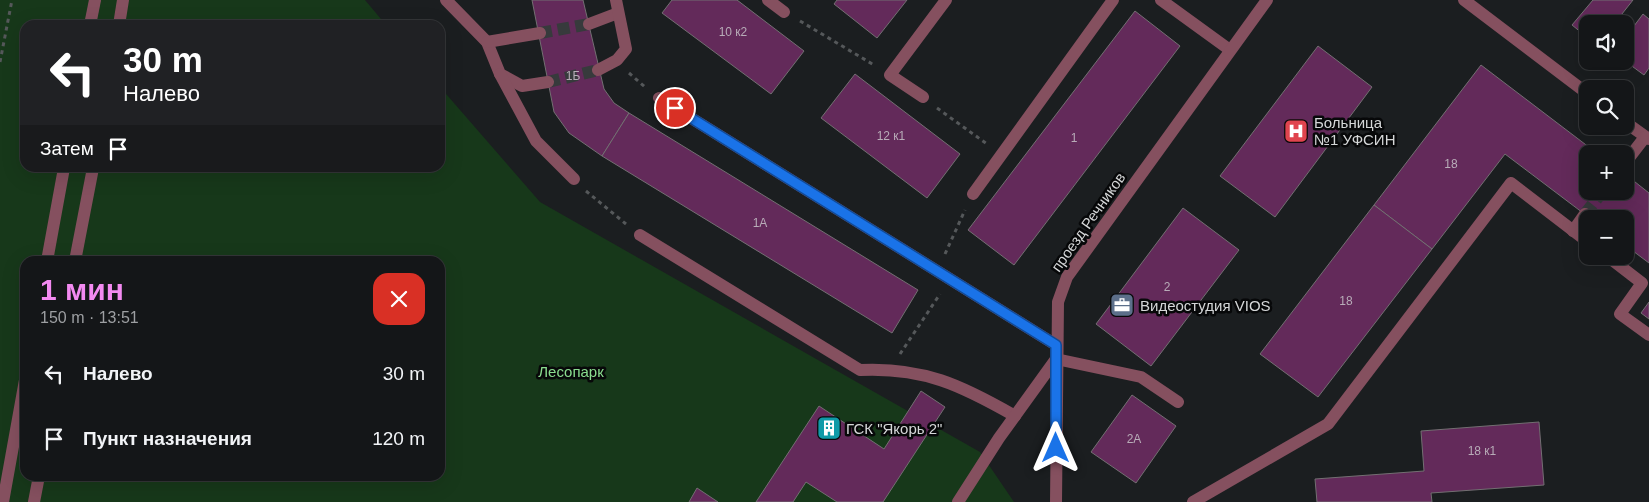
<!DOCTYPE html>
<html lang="ru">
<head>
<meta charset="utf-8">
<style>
  :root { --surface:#141618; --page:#1d1f21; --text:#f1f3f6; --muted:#9d9fa2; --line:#333537; --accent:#f38af1 }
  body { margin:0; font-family:Helvetica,sans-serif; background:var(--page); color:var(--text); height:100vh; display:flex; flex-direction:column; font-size:19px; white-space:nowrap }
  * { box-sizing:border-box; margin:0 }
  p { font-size:16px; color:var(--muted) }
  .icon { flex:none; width:28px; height:28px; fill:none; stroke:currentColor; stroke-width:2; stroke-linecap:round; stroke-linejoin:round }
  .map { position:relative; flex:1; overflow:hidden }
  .sheet { position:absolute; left:20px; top:256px; width:425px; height:225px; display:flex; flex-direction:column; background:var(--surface); border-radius:15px; box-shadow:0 5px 20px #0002,0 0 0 1px var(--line) }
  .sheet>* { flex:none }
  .banner { position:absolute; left:20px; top:20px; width:425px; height:152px; border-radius:15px; box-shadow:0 5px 20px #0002,0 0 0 1px var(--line); background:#202124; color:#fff; overflow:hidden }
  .fabs { position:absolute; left:1579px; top:15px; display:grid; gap:10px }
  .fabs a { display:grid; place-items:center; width:55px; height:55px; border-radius:10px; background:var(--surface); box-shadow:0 5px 20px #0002,0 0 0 1px var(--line); font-size:25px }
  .pin { position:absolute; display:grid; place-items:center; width:42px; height:42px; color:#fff; margin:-21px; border:2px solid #fff; border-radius:50%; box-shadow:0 1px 5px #0007 }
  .me { position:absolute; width:55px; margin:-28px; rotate:0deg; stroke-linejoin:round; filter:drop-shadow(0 0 4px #0008) }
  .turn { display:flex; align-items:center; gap:18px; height:105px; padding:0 20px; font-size:22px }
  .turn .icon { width:65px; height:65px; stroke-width:2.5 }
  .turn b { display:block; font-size:35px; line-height:42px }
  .then { display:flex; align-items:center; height:48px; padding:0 20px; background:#0003; gap:10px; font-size:19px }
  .round { display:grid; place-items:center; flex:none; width:52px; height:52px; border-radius:15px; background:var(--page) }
  .summary { display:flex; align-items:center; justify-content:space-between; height:85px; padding:0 20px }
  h1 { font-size:30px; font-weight:800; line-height:38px; color:var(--accent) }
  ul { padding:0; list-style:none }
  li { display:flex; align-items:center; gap:15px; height:65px; padding:0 20px }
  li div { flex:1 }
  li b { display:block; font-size:19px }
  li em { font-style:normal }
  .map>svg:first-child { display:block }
</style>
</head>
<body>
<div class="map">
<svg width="1649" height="502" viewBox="0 0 1649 502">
  <rect width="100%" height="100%" fill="#1b1e20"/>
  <path fill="#17381a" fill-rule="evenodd" d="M0 0H365L386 25H25V168H440V87L540 202 980 452 1014 502H0ZM25 261H440V476H25Z"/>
  <g fill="#632a5a" stroke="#736f72">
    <polygon points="532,0 583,0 604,89 614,103 629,113 602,156 569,133 554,112"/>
    <polygon points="672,0 737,0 804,51 771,94 662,13"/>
    <polygon points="837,0 907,0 877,38 834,4"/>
    <polygon points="1593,0 1633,0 1614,24 1588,24 1588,38 1572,25"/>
    <polygon points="1135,11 1180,46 1014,265 968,230"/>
    <polygon points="1643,14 1649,19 1649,68 1644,75 1625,61 1625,38"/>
    <polygon points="1318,46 1372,87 1275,217 1220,176"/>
    <polygon points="1481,65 1598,154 1588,154 1588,191 1625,191 1625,174 1649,193 1649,263 1625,245 1625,219 1591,219 1505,154 1432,249 1374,205"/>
    <polygon points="855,74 960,154 927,198 821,118"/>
    <polygon points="629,113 918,290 892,333 602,156"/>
    <polygon points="1374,205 1432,249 1318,397 1260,354"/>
    <polygon points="1183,208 1239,250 1151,366 1096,324"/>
    <polygon points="1649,302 1649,319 1641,313"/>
    <polygon points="921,391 945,407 883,502 837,502 806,482 793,502 756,502 819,406 884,449"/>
    <polygon points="1132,395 1176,426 1136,483 1091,452"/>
    <polygon points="1539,422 1544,485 1431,493 1432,502 1317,502 1315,479 1424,471 1421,431"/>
    <polygon points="697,488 718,502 689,502"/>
  </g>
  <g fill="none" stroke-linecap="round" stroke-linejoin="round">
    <g stroke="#373a3c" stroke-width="12" stroke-dasharray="12 6" stroke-linecap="butt">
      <polyline points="540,33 589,24"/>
      <polyline points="548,82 598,70"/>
      <polyline points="1585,214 1603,191"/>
    </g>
    <g stroke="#55585a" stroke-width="3" stroke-dasharray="4 4" stroke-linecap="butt">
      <polyline points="800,21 874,65"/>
      <polyline points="0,62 12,0"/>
      <polyline points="629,73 645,87"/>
      <polyline points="937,108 987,144"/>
      <polyline points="586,191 626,224"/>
      <polyline points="945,254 965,210"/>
      <polyline points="900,354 940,294"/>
    </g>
    <g stroke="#85505f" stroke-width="12">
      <polyline points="446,0 487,42 500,74 522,86 548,82"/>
      <polyline points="768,0 784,12"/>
      <polyline points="1161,0 1230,50"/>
      <polyline points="1464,0 1588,94"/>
      <polyline points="589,24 618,13"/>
      <polyline points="90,25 95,0"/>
      <polyline points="119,25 123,0"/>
      <polyline points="487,42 540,33"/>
      <polyline points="598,70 617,60 626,49 616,0"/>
      <polyline points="500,74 536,141 574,179"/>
      <polyline points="923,97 890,75 946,0"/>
      <polyline points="659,98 1056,345"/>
      <polyline points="1625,122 1649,139"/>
      <polyline points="1625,163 1645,137"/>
      <polyline points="973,194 1113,0"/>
      <polyline points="1573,231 1585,214"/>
      <path d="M640 235 860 370C923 367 961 385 1015 416"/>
      <polyline points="1607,256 1642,283 1620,314 1649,335"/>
      <polyline points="47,261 64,168"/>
      <polyline points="75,261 93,168"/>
      <polyline points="3,502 25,380"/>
      <polyline points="34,502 39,476"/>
      <polyline points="958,502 999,438 1056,359 1141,377 1178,402"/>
      <polyline points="1056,502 1058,302 1067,277 1267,0"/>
      <polyline points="1193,502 1328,424 1511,183 1588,242"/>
    </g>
  </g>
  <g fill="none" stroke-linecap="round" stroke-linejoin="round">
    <g stroke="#114b97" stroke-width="12">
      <polyline id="route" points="675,108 1056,345 1056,448"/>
    </g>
    <use href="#route" stroke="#1a73e8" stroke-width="9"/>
  </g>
  <defs>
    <g id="hospital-square" transform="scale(1.25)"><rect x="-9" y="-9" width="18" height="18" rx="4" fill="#e0444e" stroke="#070809"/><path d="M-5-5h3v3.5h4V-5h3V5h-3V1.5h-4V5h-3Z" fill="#fff"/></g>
    <g id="office-square" transform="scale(1.25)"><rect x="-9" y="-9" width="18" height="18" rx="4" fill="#5c6f8a" stroke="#070809"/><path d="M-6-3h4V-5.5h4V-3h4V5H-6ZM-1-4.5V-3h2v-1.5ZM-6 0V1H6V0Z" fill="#fff"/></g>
    <g id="building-square" transform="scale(1.25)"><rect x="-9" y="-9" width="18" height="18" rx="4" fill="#0f9aa8" stroke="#070809"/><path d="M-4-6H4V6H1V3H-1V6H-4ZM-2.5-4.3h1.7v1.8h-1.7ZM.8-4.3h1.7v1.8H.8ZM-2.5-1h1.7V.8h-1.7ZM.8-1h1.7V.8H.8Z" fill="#fff"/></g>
  </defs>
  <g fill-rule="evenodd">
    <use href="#hospital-square" x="1296" y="131"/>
    <use href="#office-square" x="1122" y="305"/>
    <use href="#building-square" x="829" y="428"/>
  </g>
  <g text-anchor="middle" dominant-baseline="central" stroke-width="5" stroke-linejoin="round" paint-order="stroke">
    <g font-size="12" fill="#b8acb8">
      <text x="733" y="32">10 к2</text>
      <text x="573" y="76">1Б</text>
      <text x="891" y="136">12 к1</text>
      <text x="1074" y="138">1</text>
      <text x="1451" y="164">18</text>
      <text x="760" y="223">1А</text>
      <text x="1167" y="287">2</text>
      <text x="1346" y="301">18</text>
      <text x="1134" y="439">2А</text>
      <text x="1482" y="451">18 к1</text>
    </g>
    <g font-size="15" fill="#d5d7d8" stroke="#070809" text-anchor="start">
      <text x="1314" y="122">Больница<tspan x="1314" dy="17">№1 УФСИН</tspan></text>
      <text x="1140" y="305">Видеостудия VIOS</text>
      <text x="846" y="428">ГСК "Якорь 2"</text>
    </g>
    <g font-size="15" fill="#d5d7d8" stroke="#070809">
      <text transform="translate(1088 222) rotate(-55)">проезд Речников</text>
    </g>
    <g font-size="15" fill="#8add8f" stroke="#070809">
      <text x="571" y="371">Лесопарк</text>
    </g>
  </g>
</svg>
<div class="fabs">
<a><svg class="icon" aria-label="sound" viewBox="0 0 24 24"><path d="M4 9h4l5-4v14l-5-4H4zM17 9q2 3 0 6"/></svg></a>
<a><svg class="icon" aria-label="search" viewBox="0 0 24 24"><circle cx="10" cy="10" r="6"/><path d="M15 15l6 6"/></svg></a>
<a>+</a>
<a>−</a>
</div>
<div class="pin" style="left:675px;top:108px;background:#d93025"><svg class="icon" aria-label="arrive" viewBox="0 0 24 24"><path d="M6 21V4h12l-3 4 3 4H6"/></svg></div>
<svg class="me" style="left:1056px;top:448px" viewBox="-20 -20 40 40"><path d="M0-17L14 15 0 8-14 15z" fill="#1a73e8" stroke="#fff" stroke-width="4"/></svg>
<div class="banner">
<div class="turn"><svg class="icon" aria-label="left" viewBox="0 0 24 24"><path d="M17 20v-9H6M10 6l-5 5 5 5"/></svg><div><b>30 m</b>Налево</div></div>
<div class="then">Затем<svg class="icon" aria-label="arrive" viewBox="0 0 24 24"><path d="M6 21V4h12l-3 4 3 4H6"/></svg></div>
</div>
<section class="sheet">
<div class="summary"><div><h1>1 мин</h1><p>150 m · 13:51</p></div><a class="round" style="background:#d93025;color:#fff"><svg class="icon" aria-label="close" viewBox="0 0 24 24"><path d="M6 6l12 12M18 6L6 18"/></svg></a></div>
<ul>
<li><svg class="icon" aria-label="left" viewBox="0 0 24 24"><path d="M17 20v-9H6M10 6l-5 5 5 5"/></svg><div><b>Налево</b></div><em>30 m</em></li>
<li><svg class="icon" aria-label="arrive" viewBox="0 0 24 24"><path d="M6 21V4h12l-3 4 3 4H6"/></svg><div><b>Пункт назначения</b></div><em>120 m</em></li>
</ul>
</section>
</div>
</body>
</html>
